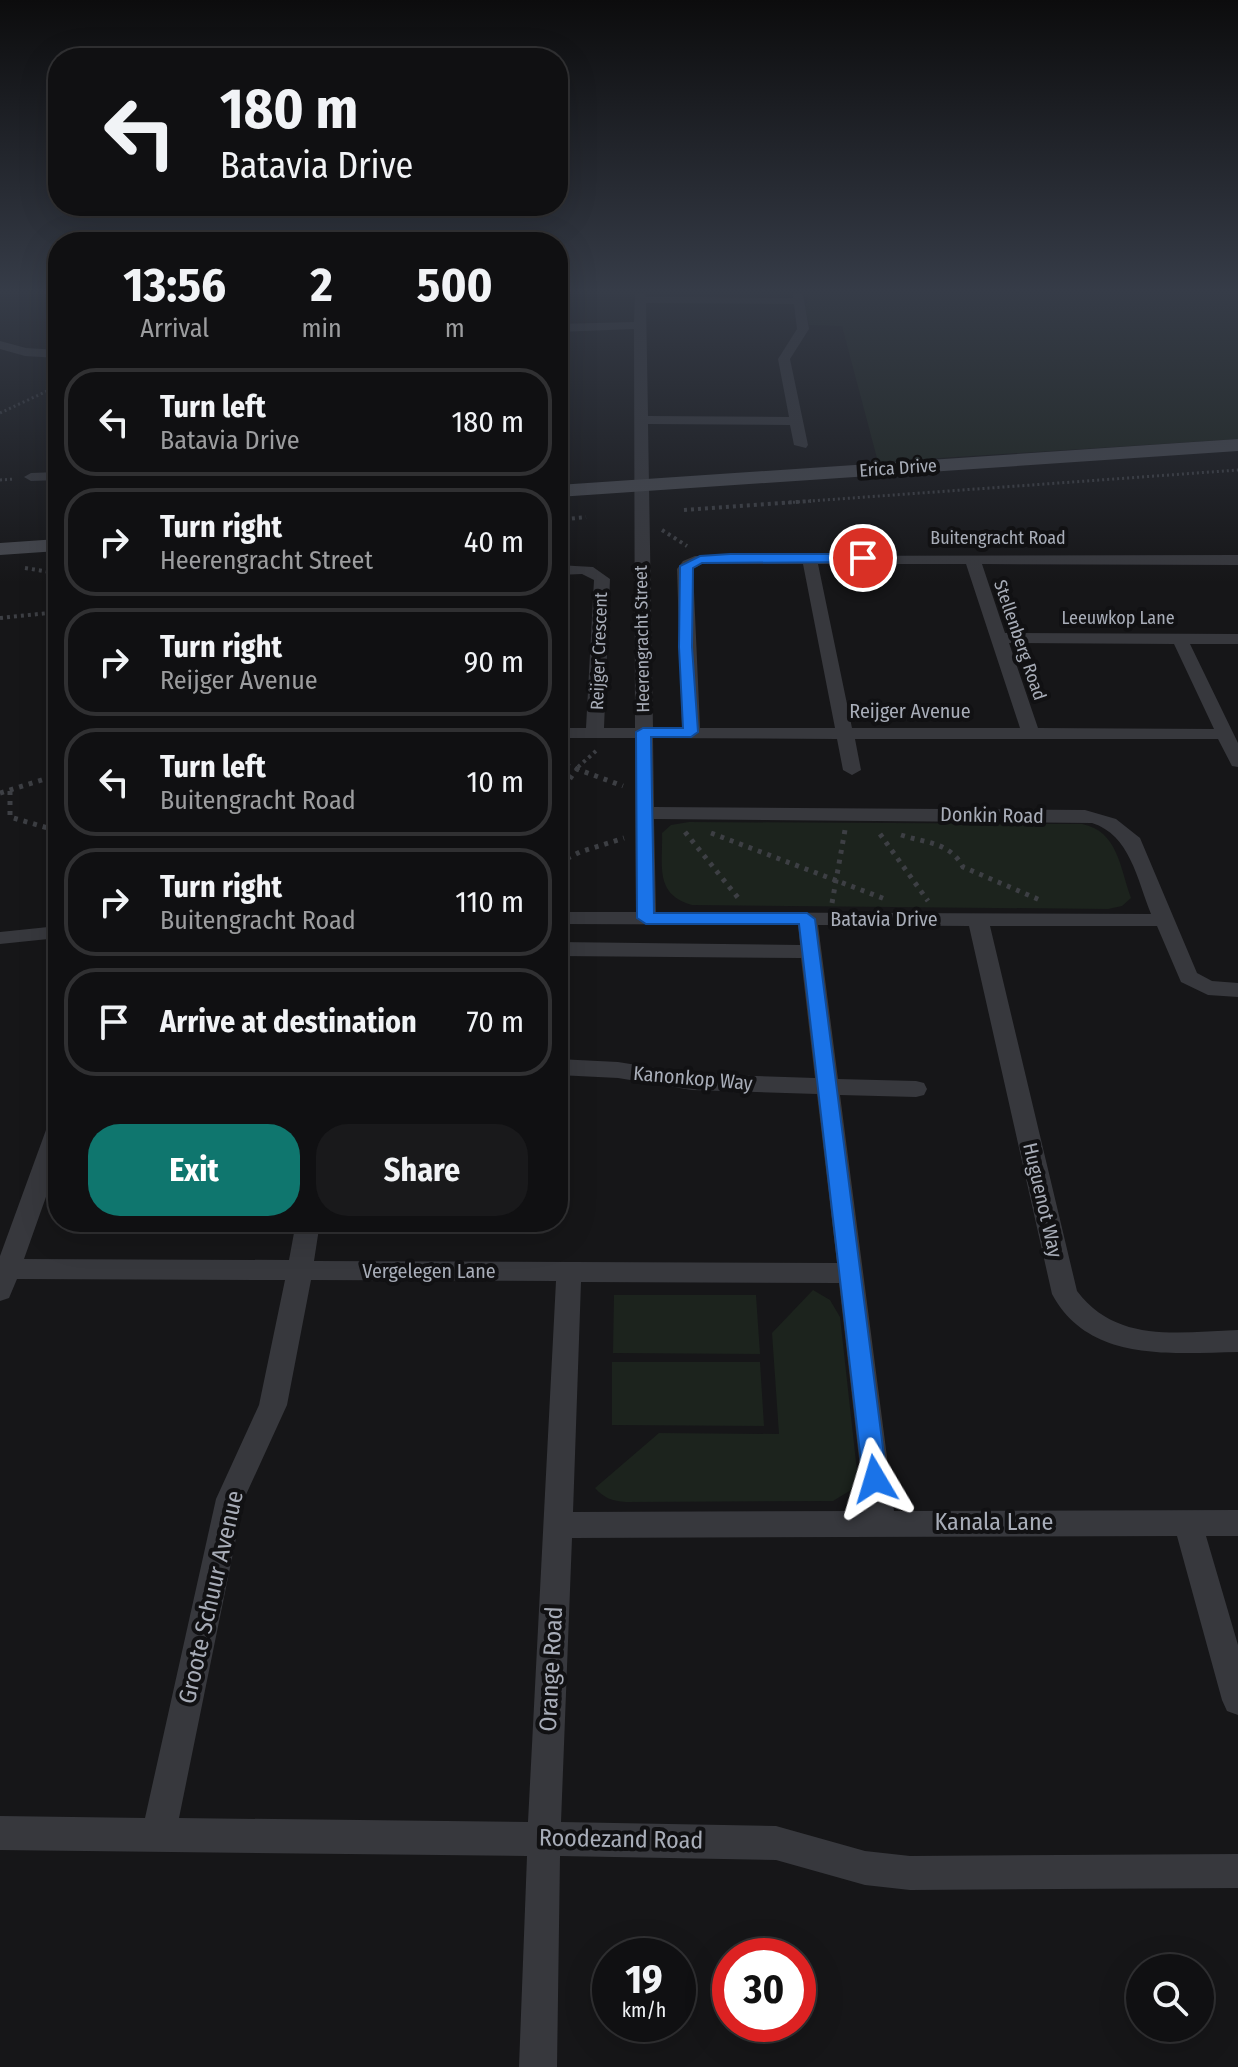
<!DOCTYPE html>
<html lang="en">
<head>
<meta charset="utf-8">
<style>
  :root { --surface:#101012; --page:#19191b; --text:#f1f3f6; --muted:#9c9d9f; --line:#303032; --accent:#0f766e }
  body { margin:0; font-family:"Fira Sans Condensed",sans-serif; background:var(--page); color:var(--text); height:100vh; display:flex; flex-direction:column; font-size:30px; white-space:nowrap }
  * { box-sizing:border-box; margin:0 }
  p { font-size:26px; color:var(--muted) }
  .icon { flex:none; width:44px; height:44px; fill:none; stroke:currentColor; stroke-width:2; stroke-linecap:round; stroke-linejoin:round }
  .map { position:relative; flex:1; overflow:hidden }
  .panel { position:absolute; left:48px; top:232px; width:520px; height:1000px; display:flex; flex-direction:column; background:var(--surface); border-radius:32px; box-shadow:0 8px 32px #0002,0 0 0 2px var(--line) }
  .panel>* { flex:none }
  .hud { position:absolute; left:48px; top:48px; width:520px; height:168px; border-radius:32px; box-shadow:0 8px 32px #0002,0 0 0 2px var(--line); background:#101012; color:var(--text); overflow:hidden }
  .fabs { position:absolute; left:1126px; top:1954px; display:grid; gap:16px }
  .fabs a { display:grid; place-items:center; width:88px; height:88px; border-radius:50%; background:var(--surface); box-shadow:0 8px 32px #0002,0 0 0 2px var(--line); font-size:40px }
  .speed { position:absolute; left:592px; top:1938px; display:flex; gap:16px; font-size:40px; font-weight:700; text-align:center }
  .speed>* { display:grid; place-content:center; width:104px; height:104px; border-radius:50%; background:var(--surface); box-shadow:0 8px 32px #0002,0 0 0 2px var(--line); line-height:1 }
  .speed small { font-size:20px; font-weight:400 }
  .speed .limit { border:12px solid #d22; background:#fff; color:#111 }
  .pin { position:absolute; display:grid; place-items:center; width:68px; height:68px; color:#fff; margin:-34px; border:4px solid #fff; border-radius:50%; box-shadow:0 2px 8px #0007 }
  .me { position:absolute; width:88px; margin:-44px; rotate:353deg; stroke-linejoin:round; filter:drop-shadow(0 0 6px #0008) }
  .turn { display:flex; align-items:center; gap:28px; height:168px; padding:0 40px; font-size:36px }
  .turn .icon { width:104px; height:104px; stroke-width:2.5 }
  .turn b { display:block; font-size:56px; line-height:68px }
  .eta { display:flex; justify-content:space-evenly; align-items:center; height:136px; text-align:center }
  .eta b { font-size:48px; font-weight:700; line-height:56px }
  .primary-button { display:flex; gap:16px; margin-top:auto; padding:16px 40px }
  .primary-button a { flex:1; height:92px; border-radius:32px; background:var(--accent); color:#fff; font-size:32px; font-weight:700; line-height:92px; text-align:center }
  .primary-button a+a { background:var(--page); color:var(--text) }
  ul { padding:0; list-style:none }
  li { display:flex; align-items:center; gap:24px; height:108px; margin:0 16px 12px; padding:0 24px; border:4px solid var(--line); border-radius:32px }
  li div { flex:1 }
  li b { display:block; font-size:30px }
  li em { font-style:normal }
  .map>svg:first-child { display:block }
</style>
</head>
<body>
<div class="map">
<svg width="1238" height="2067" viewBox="0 0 1238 2067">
  <rect width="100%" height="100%" fill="#161618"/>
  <g fill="#1c231d">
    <polygon points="802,294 1238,294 1238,439 878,462 842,326 809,325 805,306 808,298"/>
    <path d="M689 822 1082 824C1118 831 1120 868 1131 898L1122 906 1108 909 692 905C654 894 663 866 662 833L671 825Z"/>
    <path d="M813 1290 830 1300 840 1317 857 1471 851 1490 833 1501 626 1502C612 1501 604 1498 595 1488L659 1433 779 1434 772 1333Z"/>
    <polygon points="614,1295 756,1295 760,1354 613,1353"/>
    <polygon points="612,1362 760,1362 764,1426 612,1425"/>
  </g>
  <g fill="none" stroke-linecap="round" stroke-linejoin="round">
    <g stroke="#3d3f44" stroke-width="3" stroke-dasharray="2 3" stroke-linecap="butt">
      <polyline points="0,413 58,386"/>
      <polyline points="0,480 14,479"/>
      <polyline points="783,503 1238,470"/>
    </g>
    <g stroke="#3d3f44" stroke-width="4" stroke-dasharray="3 4" stroke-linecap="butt">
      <polyline points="684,510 811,501"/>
      <polyline points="558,520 586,517"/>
      <polyline points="662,530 687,546"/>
      <polyline points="25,568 56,573"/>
      <polyline points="0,618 58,612"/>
      <polyline points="558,762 571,767"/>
      <polyline points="578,767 596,751"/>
    </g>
    <g stroke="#3d3f44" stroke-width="5" stroke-dasharray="4 6" stroke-linecap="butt">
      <polyline points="566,765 623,786"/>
      <polyline points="10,791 10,817 58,831"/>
      <polyline points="0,793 58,775"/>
      <polyline points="558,795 580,765"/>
      <polyline points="685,832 739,899"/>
      <polyline points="711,833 885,899"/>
      <polyline points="880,834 928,901"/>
      <path d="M901 835C925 843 950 842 963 867L1040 900"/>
      <polyline points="558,863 580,852 624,838"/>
      <polyline points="832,903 845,830"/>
    </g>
    <g fill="#37383d" fill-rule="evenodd">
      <path d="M635 294H645L646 297 793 298V294H803L809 329 790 359 808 445 806 448 794 445 790 425 648 424 653 728H682L677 569 683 561 695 556 1238 555V565L982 564 1005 633 1238 634V644H1190L1238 743V767L1232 766 1218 739H855L861 770 852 775 843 770 837 739 653 738 654 807 1085 810 1116 819 1140 838 1197 973 1212 981 1238 983V997L1208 995 1181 982 1157 926H990L1077 1291C1117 1344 1179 1332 1238 1330V1352C1171 1353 1089 1363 1052 1294L969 926 818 925 838 1079 916 1081 924 1083 927 1089 924 1095 916 1097 840 1095 894 1511 1238 1510V1536H1206L1238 1645V1715L1227 1711 1222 1700 1177 1536 572 1538 561 1822 776 1826 865 1851 910 1856 1238 1854V1888L910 1890 865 1885 776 1860 560 1856 557 2067H519L527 1856 0 1850V1816L145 1818 216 1499 259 1405 285 1280 17 1279 9 1298 0 1301V1256L46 1130 50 1124 58 1122V1163L24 1259 289 1260 296 1222H320L314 1261 837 1263 817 1094 692 1090 618 1078 558 1075V1059L618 1062 692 1074 815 1078 801 958 558 956V942L800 945 798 925 558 924V912H636L635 738H558V728H586L594 580 582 574 558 575V565L593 567 610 579 604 728H635L634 329 558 332V324L634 322ZM646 303 794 304 797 329 778 359 789 417 648 416ZM702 564H803L835 728H700L693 569ZM818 564H966L1020 728H852ZM1009 643 1174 644 1214 729 1038 728ZM654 819 1092 823C1130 835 1137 879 1151 914L656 912ZM311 1280 556 1281 528 1822 179 1818 244 1499 287 1405ZM581 1282 839 1283 865 1511 573 1512Z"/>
      <polygon points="0,341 26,348 58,350 58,358 25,356 0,349"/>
      <polygon points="58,472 58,480 31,481 24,477 31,473"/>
      <polygon points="58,926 58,938 0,944 0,932"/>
    </g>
    <g fill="#45474d" fill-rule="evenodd">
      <polygon points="1238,439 1238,451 558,497 558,485"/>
      <polygon points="58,539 58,551 0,555 0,543"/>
    </g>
  </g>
  <linearGradient id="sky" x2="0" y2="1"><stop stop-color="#0c0c0d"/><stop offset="0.5" stop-color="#363c48"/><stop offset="1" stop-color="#363c48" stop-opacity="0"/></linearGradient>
  <rect width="1238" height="583" fill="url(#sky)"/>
  <polygon fill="#1a73e8" stroke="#114b97" stroke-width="2" points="730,554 863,554 870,558 863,562 702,563 693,568 692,647 698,732 691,737 651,737 654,913 807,913 815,919 887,1479 883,1487 875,1490 866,1487 863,1479 799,924 646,924 637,918 636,732 643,728 683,728 679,647 680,566 700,556"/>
  <g text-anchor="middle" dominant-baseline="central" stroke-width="8" stroke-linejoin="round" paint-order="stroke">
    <g font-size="18" fill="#a8adb8" stroke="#111113">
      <text transform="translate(898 468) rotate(-4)">Erica Drive</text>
      <text x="998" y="538">Buitengracht Road</text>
      <text x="1118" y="618">Leeuwkop Lane</text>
      <text transform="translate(642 639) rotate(-91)">Heerengracht Street</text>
      <text transform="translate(1020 640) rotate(71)">Stellenberg Road</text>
      <text transform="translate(599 651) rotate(-88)">Reijger Crescent</text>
    </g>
    <g font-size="20" fill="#a8adb8" stroke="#111113">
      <text x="910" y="711">Reijger Avenue</text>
      <text transform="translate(992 815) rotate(1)">Donkin Road</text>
      <text x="884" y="919">Batavia Drive</text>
      <text transform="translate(693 1078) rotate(5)">Kanonkop Way</text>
      <text transform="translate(1043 1200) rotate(77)">Huguenot Way</text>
      <text x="429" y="1271">Vergelegen Lane</text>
    </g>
    <g font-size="24" fill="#a8adb8" stroke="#111113">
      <text x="994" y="1522">Kanala Lane</text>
      <text transform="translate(211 1597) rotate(-77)">Groote Schuur Avenue</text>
      <text transform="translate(551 1669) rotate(-87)">Orange Road</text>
      <text transform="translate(621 1839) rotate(1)">Roodezand Road</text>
    </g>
  </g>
</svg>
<div class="fabs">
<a><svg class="icon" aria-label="search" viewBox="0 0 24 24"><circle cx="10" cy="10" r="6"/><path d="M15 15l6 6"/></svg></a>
</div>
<div class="speed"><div>19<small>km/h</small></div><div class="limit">30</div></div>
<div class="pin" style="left:863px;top:558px;background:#d93025"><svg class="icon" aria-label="arrive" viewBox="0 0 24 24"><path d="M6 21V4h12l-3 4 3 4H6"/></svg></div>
<svg class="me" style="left:875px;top:1479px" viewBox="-20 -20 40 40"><path d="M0-17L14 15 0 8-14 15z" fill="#1a73e8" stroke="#fff" stroke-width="4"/></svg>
<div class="hud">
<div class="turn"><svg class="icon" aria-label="left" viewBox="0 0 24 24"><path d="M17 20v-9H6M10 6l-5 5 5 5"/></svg><div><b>180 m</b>Batavia Drive</div></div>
</div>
<section class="panel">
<div class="eta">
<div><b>13:56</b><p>Arrival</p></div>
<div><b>2</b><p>min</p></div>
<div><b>500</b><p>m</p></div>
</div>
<ul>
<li><svg class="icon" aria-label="left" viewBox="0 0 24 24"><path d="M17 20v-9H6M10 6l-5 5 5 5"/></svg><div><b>Turn left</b><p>Batavia Drive</p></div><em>180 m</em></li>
<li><svg class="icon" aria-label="right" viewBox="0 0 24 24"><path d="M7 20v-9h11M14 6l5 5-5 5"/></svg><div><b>Turn right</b><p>Heerengracht Street</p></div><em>40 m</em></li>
<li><svg class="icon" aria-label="right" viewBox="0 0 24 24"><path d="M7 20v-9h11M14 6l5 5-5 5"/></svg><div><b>Turn right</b><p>Reijger Avenue</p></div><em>90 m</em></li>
<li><svg class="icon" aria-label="left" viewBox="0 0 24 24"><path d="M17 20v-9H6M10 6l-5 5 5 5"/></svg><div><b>Turn left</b><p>Buitengracht Road</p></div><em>10 m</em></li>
<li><svg class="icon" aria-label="right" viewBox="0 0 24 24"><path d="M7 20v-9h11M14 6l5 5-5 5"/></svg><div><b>Turn right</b><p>Buitengracht Road</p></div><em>110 m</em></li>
<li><svg class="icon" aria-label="arrive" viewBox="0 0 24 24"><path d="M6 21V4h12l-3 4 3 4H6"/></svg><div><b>Arrive at destination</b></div><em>70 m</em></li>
</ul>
<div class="primary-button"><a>Exit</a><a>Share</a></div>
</section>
</div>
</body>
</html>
